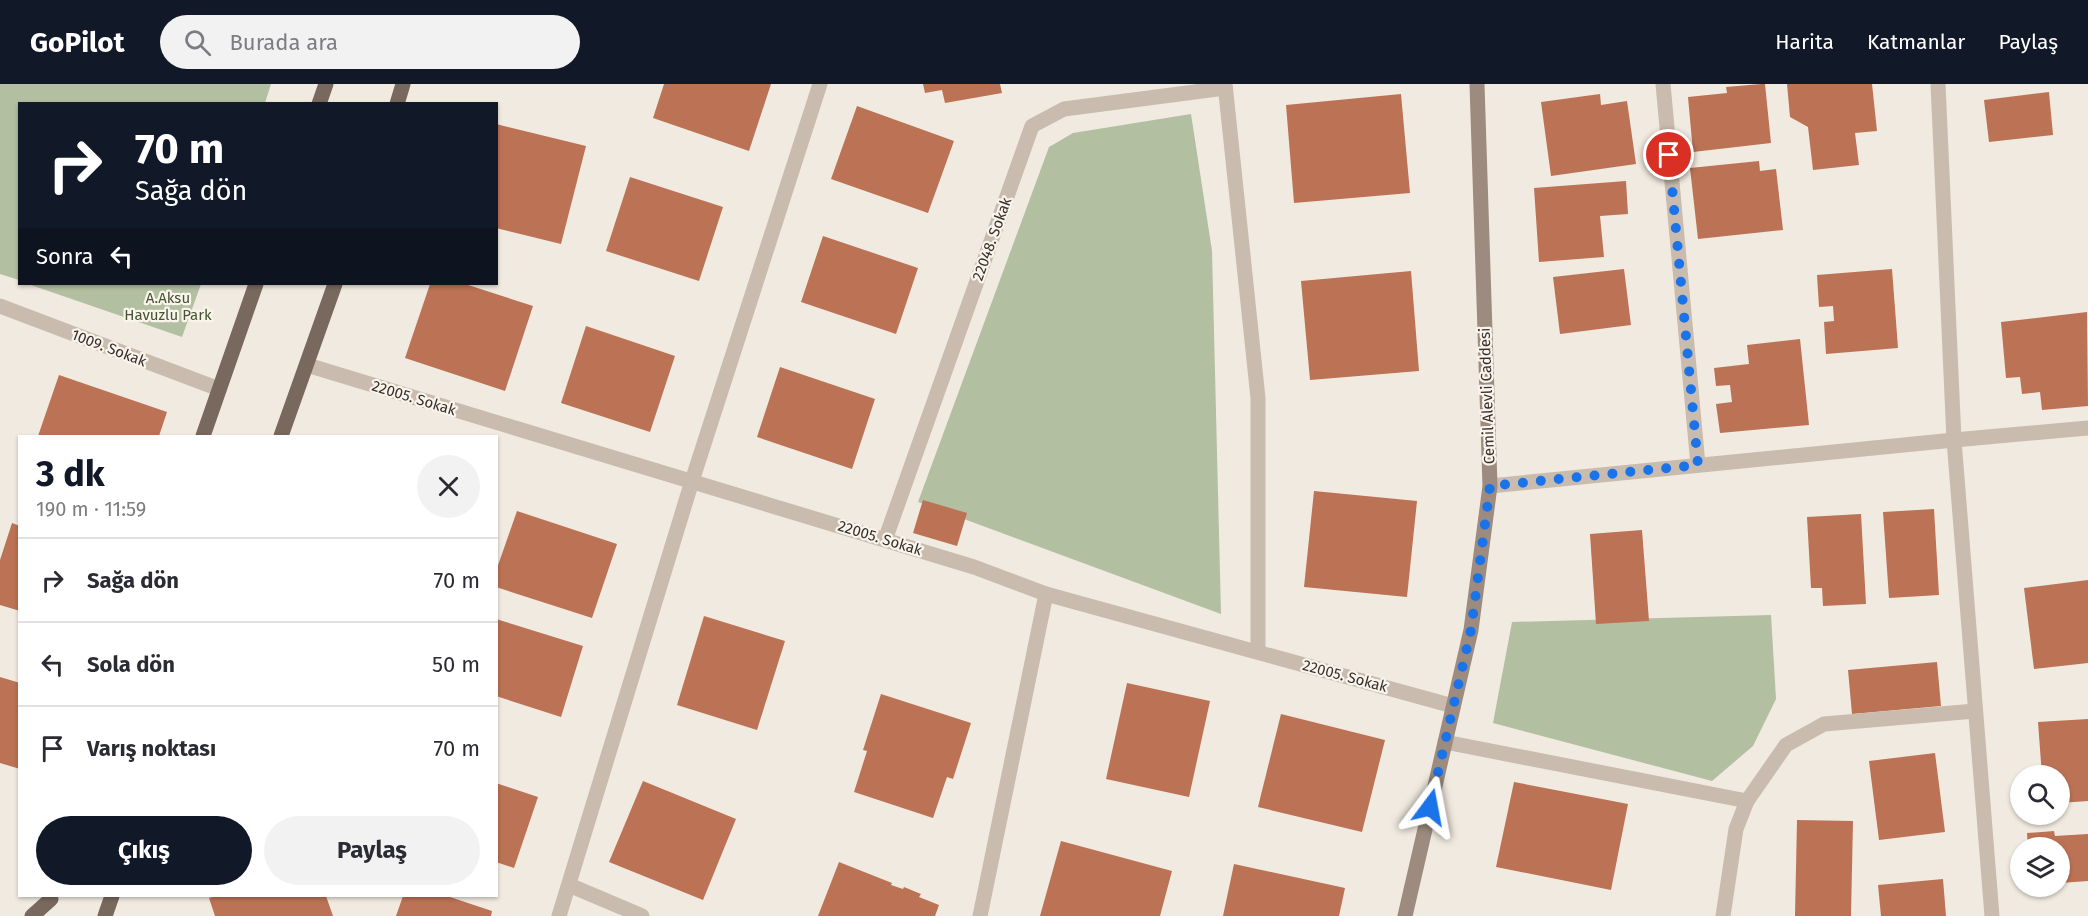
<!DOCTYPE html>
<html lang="tr">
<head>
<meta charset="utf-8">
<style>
  :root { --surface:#fff; --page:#f2f2f3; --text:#2b2b33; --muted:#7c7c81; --line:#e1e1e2; --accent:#111827 }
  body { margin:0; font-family:"Fira Sans",sans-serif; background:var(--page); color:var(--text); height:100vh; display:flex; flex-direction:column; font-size:22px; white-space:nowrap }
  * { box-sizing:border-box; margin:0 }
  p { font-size:20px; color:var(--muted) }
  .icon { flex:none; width:33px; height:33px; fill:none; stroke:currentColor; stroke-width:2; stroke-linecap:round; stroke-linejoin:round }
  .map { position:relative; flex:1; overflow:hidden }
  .side { position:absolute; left:18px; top:351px; width:480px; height:462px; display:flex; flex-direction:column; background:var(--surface); border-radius:0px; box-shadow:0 2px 4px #0004 }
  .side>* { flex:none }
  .top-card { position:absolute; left:18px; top:18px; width:480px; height:183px; border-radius:0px; box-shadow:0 2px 4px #0004; background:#111827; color:#fff; overflow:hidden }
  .buttons { position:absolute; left:2010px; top:681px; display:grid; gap:12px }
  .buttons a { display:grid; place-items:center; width:60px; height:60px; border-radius:50%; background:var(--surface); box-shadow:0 2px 4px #0004; font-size:30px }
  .pin { position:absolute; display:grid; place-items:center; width:51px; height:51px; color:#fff; margin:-26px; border:3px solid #fff; border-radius:50%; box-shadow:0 2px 6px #0007 }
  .me { position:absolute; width:66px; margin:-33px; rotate:13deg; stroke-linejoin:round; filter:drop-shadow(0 0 4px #0008) }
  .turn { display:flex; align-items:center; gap:21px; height:126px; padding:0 18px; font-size:27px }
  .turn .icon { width:78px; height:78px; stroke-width:2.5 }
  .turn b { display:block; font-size:42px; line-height:51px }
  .then { display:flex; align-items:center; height:57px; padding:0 18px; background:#0003; gap:12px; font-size:22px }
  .round { display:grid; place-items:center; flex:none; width:63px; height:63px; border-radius:32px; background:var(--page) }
  .headline { display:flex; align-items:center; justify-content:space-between; height:102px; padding:0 18px }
  h1 { font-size:36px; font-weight:700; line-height:45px; color:var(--accent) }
  .primary-button { display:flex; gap:12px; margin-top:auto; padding:12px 18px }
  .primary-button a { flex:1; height:69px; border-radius:36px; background:var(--accent); color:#fff; font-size:24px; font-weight:700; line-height:69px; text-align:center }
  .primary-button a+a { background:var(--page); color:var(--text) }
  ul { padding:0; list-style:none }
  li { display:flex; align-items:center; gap:18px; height:84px; padding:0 18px; border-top:2px solid var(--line) }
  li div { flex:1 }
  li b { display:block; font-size:22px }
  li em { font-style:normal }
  header { display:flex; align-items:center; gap:36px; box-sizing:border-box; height:84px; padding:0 30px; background:var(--accent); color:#fff }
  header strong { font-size:28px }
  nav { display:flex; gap:33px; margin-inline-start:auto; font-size:21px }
  .search { width:420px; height:54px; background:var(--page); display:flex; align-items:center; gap:15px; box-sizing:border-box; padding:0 21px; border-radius:33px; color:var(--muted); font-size:22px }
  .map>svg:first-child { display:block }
</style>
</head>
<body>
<header>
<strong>GoPilot</strong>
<div class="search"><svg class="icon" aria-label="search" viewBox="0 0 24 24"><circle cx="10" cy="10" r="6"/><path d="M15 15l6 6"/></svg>Burada ara</div>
<nav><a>Harita</a><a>Katmanlar</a><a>Paylaş</a></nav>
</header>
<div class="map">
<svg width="2088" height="832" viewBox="0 0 2088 832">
  <rect width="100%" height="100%" fill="#f1eae0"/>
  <g fill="#b3bfa1">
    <polygon points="0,0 271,0 265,19 20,20 19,196 0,190"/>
    <polygon points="1191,30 1212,167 1221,530 918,418 1049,63 1073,49"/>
    <polygon points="28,200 201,200 182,253"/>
    <polygon points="1771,531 1776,615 1753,662 1712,697 1493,639 1512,538"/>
  </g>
  <g fill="#bc7254">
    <polygon points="664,0 771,0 749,67 653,34"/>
    <polygon points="923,0 1000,0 1002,9 945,19 942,6 925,9"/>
    <polygon points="1761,0 1765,0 1771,59 1693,68 1688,13 1727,9 1726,3"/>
    <polygon points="1787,0 1872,0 1877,47 1855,49 1859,81 1813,86 1808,43 1790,33"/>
    <polygon points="2049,8 2053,51 1989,58 1984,16"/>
    <polygon points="1401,10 1410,109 1294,119 1286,21"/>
    <polygon points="1600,10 1601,21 1627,17 1636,80 1551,92 1541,18"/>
    <polygon points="857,22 954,57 928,129 831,95"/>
    <polygon points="496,40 586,62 561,160 496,144"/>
    <polygon points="1759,77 1760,87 1776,85 1783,146 1698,155 1690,84"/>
    <polygon points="630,93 723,123 699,197 606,167"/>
    <polygon points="1626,97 1628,130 1600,132 1604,173 1539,178 1534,104"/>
    <polygon points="823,152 918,184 896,250 801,218"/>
    <polygon points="1624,185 1631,241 1560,250 1553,193"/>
    <polygon points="1892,185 1898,264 1826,270 1824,238 1834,237 1833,222 1819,223 1817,191"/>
    <polygon points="1411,187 1419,287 1310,296 1301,197"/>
    <polygon points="430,200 465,200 533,222 505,307 405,274"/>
    <polygon points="2087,228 2088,322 2042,326 2040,308 2022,310 2020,293 2006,294 2001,238"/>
    <polygon points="586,242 675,272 650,348 561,319"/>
    <polygon points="1800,255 1809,341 1720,349 1716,320 1732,318 1730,301 1716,302 1714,284 1749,280 1747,261"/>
    <polygon points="780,283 875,315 852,385 757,353"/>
    <polygon points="59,291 167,328 159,352 38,352"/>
    <polygon points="1314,407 1417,417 1407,513 1304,503"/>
    <polygon points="923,416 967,429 957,462 913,449"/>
    <polygon points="1934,425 1939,511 1889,514 1883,428"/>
    <polygon points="517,427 617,460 592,534 496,503 496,487"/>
    <polygon points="1861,430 1866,520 1823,522 1822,504 1811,504 1807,433"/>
    <polygon points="12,439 20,442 20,527 0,521 0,476"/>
    <polygon points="1642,446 1649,537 1596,540 1590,450"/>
    <polygon points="2088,496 2088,579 2034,585 2024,504"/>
    <polygon points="704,532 785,557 757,646 677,621"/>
    <polygon points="496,535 583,562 561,633 496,612"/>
    <polygon points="1937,578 1941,622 1852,630 1848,586"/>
    <polygon points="0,593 20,599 20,685 0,679"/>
    <polygon points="1127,599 1210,617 1189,713 1106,695"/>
    <polygon points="881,610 971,639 953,695 947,693 933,734 854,708 867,667 863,666"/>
    <polygon points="1281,630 1385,656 1362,748 1258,723"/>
    <polygon points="2088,635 2088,717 2060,719 2060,692 2042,692 2038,638"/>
    <polygon points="1935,669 1945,748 1879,756 1869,677"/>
    <polygon points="643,697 736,735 703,816 609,778"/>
    <polygon points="1514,698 1628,720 1611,806 1496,783"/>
    <polygon points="496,699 538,713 514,784 496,778"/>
    <polygon points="1797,736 1853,737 1851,832 1795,832"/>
    <polygon points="2054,747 2055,752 2088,750 2088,797 2060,799 2060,764 2028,764 2027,749"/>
    <polygon points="1061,757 1172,787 1160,832 1040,832"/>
    <polygon points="839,778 892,799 891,801 903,805 904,803 921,810 919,813 939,821 935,832 818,832"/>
    <polygon points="1234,780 1345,804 1339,832 1223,832"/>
    <polygon points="1943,795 1946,832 1881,832 1878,801"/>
    <polygon points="216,812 326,812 333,832 215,832 209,814"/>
    <polygon points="403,812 447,812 492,827 491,832 396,832"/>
  </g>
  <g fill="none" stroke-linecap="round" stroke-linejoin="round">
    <g stroke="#c9bbad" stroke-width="15">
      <polyline points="1225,0 1258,314 1258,568"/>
      <polyline points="1663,0 1698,381"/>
      <polyline points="1938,0 1954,356 1992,832"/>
      <polyline points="0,222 219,305"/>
      <polyline points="307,281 974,483 1046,510 1453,622"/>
      <polyline points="1490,402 1954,356 2088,344"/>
      <polyline points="885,456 1032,42 1064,25 1225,4"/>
      <polyline points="1445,658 1747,717"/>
      <polyline points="569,801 642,832"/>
      <polyline points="559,832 692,397 820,0"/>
      <polyline points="980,832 1046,510"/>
      <polyline points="1723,832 1736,745 1747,717 1786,661 1824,640 1975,627"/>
    </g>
    <polyline stroke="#9c8b7e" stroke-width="15" points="1405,832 1471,546 1490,402 1477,0"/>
    <g stroke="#78685d" stroke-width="15">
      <polyline points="319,20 326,0"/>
      <polyline points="397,20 403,0"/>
      <polyline points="203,352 256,200"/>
      <polyline points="281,352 335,200"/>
      <polyline points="32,832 51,815"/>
      <polyline points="105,832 112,812"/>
    </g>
  </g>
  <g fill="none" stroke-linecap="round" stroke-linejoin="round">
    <polyline stroke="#1a73e8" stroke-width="10" stroke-dasharray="0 18" points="1430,723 1471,546 1490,402 1698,381 1669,71"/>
  </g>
  <g text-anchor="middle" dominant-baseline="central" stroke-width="4.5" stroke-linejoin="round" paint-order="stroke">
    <g font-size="15" fill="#372f2b" stroke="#f9f4ec">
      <text transform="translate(992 155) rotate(-70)">22048. Sokak</text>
      <text transform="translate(109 264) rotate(21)">1009. Sokak</text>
      <text transform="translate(1487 312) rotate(-92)">Cemil Alevli Caddesi</text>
      <text transform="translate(414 314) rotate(17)">22005. Sokak</text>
      <text transform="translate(880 454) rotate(17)">22005. Sokak</text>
      <text transform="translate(1345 592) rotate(15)">22005. Sokak</text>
    </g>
    <g font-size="15" fill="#455431" stroke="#f9f4ec">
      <text x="168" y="214">A.Aksu<tspan x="168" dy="17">Havuzlu Park</tspan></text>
    </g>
  </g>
</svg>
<div class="buttons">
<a><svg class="icon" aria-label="search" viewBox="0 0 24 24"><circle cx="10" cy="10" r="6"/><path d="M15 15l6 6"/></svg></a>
<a><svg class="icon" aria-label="layers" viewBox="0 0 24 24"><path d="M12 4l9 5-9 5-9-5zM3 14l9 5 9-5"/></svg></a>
</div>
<div class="pin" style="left:1669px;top:71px;background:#d93025"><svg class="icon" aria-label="arrive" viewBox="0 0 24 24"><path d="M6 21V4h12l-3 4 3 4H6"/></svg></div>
<svg class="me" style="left:1430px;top:723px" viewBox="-20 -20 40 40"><path d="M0-17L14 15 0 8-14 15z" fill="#1a73e8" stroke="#fff" stroke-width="4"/></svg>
<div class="top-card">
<div class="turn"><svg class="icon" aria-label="right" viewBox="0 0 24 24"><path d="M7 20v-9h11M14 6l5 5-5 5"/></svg><div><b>70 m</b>Sağa dön</div></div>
<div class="then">Sonra<svg class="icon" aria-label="left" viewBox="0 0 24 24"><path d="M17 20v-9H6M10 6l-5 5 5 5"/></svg></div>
</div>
<section class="side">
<div class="headline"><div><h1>3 dk</h1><p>190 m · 11:59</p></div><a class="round"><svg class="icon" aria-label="close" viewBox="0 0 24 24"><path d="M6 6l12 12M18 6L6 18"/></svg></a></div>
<ul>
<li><svg class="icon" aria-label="right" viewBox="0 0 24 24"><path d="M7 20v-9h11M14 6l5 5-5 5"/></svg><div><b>Sağa dön</b></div><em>70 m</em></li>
<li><svg class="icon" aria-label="left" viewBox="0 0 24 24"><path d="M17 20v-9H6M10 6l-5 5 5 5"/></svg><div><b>Sola dön</b></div><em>50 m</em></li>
<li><svg class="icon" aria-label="arrive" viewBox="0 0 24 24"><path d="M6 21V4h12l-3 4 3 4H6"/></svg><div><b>Varış noktası</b></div><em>70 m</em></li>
</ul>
<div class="primary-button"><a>Çıkış</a><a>Paylaş</a></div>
</section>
</div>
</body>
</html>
